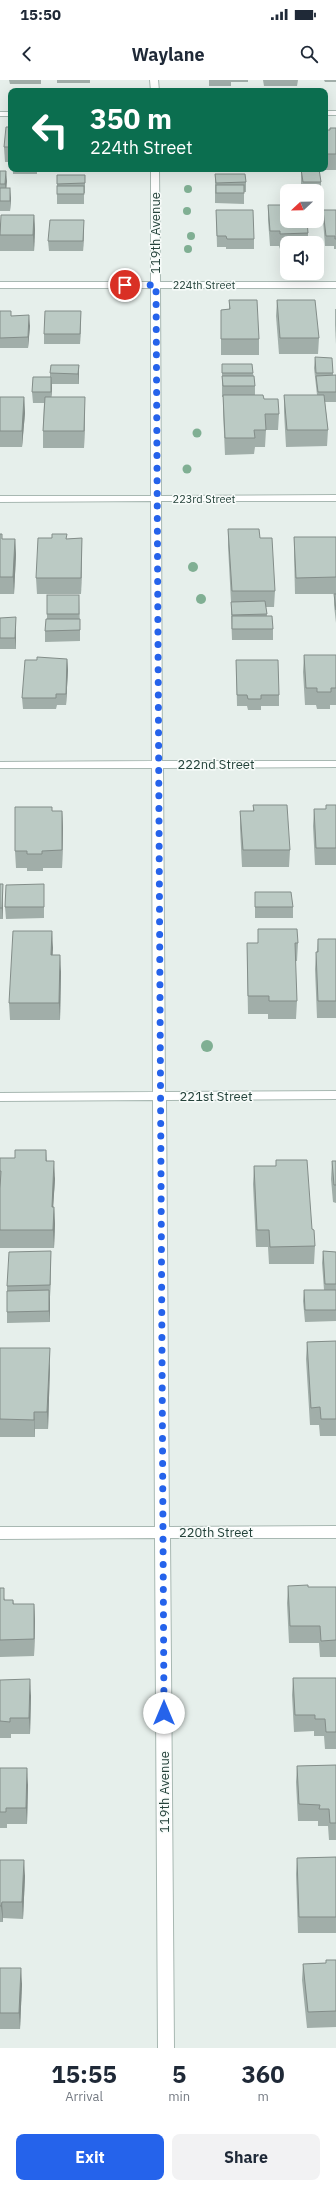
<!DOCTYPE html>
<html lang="en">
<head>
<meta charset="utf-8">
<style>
  :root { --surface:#fff; --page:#f2f2f3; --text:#1f2937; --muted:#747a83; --accent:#2563eb }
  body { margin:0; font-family:"IBM Plex Sans",sans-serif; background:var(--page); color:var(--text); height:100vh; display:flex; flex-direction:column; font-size:15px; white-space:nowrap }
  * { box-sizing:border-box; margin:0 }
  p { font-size:13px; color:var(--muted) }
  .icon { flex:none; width:22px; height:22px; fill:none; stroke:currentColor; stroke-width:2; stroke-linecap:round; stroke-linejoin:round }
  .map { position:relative; height:1968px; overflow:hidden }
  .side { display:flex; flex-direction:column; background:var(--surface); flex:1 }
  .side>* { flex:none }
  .top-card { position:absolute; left:8px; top:8px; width:320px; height:84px; border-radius:8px; box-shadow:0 4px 16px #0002; background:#0b6e4f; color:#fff; overflow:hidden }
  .needle { width:26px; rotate:248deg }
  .tools { position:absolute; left:280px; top:104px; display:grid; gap:8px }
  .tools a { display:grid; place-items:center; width:44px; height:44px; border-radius:8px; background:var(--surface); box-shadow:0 4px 16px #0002; font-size:20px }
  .pin { position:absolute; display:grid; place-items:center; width:34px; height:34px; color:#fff; margin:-17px; border:2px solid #fff; border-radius:50%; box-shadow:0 1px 4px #0007 }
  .me { position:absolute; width:44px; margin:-22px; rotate:0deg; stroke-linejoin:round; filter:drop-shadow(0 0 3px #0008) }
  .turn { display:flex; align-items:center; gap:14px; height:84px; padding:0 16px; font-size:18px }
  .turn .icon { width:52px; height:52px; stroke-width:2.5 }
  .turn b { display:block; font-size:28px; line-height:34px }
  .eta { display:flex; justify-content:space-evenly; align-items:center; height:68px; text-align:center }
  .eta b { font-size:24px; font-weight:700; line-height:28px }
  .button { display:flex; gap:8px; margin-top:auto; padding:8px 16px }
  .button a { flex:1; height:46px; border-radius:8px; background:var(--accent); color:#fff; font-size:16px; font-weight:700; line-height:46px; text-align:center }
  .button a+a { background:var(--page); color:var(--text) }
  .status { display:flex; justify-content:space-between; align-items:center; height:28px; padding:0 20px; background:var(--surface); direction:ltr }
  .status svg { height:11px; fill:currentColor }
  header { display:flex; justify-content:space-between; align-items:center; height:52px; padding:0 16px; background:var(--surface); font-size:18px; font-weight:700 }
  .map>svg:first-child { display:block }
</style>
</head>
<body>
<div class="status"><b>15:50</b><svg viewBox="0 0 49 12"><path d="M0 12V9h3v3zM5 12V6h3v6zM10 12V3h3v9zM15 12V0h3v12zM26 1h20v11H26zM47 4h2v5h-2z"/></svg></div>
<header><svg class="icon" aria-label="back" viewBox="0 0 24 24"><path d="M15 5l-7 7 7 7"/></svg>Waylane<svg class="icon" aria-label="search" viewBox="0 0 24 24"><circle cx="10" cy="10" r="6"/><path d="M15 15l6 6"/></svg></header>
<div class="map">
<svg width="336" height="1968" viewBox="0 0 336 1968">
  <rect width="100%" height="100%" fill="#e6efeb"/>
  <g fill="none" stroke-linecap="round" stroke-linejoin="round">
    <g stroke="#a8b8b2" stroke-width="2">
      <g id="minor">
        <polygon points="150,0 158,0 159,11 151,11"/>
        <rect x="325" y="31" width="11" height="4"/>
        <rect x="0" y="32" width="11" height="4"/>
        <polygon points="151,89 159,89 160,202 336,202 336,208 160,208 161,416 336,415 336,421 161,421 162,681 336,681 336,687 163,688 165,1012 336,1011 336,1019 166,1020 169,1447 336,1446 336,1458 170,1458 174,1968 158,1968 155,1458 0,1459 0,1447 155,1447 153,1020 0,1021 0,1013 153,1012 152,688 0,688 0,682 152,681 151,421 0,422 0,416 151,416 151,208 0,208 0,202 151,202"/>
      </g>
    </g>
    <use href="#minor" fill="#fff" fill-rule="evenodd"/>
  </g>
  <g fill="#80af93">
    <circle cx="188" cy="109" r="4"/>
    <circle cx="187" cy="131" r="4"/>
    <circle cx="191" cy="156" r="4"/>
    <circle cx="188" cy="169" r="4"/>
    <circle cx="197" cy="353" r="4.5"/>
    <circle cx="187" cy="389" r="4.5"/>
    <circle cx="193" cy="487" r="5"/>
    <circle cx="201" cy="519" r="5"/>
    <circle cx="207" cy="966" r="6"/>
  </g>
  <g fill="#a1aea9">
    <polygon points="9,0 41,0 41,4 10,4"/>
    <rect x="57" y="0" width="33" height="3"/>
    <polygon points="209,0 248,0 248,2 231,2 231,6 209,6"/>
    <polygon points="263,0 298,0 297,6 264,6"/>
    <polygon points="324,0 336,0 336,2 325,2"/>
    <polygon points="11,47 11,82 5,82 4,67"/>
    <polygon points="336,48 336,90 324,90 324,89 325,89 325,50 330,50"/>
    <rect x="13" y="89" width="24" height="5"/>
    <rect x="55" y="89" width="24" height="3"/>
    <rect x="214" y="89" width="35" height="1"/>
    <polygon points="269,89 305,89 321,102 321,112 317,112 317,111 298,111 301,105 301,90 269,90"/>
    <polygon points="0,91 6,91 6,108 11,118 10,131 0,131"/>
    <polygon points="215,94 246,102 246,112 244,112 244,124 215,123"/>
    <polygon points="57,95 85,95 85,113 84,113 84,124 57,124"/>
    <polygon points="268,125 308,153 308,163 287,163 287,169 280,169 279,166 270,166 268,140"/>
    <polygon points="216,130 254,159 254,169 226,169 226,167 217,167"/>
    <polygon points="323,130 336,130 336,169 334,169 334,166 325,166 323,140"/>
    <polygon points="34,135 35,150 34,171 0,171 0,143"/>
    <polygon points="84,150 83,171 49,171 48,161"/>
    <polygon points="229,220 259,259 259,275 221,275 221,230 229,229"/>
    <polygon points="277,220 319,258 318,274 279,274 276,236"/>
    <polygon points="335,229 336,229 336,264 335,245"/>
    <polygon points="0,231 11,236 30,246 28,268 0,268"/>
    <polygon points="81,231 80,264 44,264 44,254"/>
    <polygon points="315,277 333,293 333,295 336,299 336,322 325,322 328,350 327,366 286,367 284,332 284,315 317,315 314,288"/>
    <polygon points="222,284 253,293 255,306 255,315 264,319 279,334 278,350 266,350 265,367 255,367 254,374 225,375 223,331 223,317 222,317"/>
    <polygon points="79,285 79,304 52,304 51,317 85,333 84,368 43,368 43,351 44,323 33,323 32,312 50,297 50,293"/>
    <polygon points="0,317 24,317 25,333 22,367 0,367"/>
    <polygon points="228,449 260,458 275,511 274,527 266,527 267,536 273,549 273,560 232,560 231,533 231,522 228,466"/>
    <polygon points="0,454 2,454 2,459 15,459 16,475 14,514 0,514"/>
    <polygon points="294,457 336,457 336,514 295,514 294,474"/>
    <polygon points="82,458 82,475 81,514 37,514 36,498 67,459"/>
    <polygon points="334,514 336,514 336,554 336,543 334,525"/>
    <polygon points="47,515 79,515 80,550 80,561 45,562 45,551 47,539"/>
    <polygon points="0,538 16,548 16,569 0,569"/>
    <polygon points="304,575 336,575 336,625 330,625 330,629 317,629 316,625 305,625 303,592"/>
    <polygon points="67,579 68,590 66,625 57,625 56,629 23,629 22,618"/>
    <polygon points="236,580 279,615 279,626 261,626 261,630 248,630 247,626 237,626"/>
    <polygon points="253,725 290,770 289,787 242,787 240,748 240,731 253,731"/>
    <polygon points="336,725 336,785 315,785 313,746 314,729 326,729"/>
    <polygon points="52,731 62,731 63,748 62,788 43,788 43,791 27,791 27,788 16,788 15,771"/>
    <polygon points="0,804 3,816 3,839 0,839"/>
    <polygon points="44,804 44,838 6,839 5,827"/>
    <polygon points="255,812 293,827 293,838 255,838"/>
    <polygon points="52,851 52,875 61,892 60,940 10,940 9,923"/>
    <polygon points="318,859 336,859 336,938 317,938 315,889 316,872 317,872"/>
    <polygon points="247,863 298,863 297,881 295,881 297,921 296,939 268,939 268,934 248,934 247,880"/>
    <polygon points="46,1070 47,1081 55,1099 53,1127 54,1127 55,1144 54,1168 0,1168 0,1082"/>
    <polygon points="332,1081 336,1081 336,1123 333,1122 331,1099"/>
    <polygon points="254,1086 312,1149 315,1166 314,1184 269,1184 268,1167 256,1167 253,1104"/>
    <polygon points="51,1171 51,1183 50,1217 50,1242 7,1243 7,1206"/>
    <polygon points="323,1171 336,1172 336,1241 305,1242 303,1221 304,1210 324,1210 322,1183"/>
    <polygon points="336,1261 336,1356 320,1356 319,1345 310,1345 306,1279 307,1262"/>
    <polygon points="0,1268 50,1285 48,1349 35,1349 35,1357 0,1357"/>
    <polygon points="288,1506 308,1507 336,1507 336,1577 320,1577 319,1563 289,1563 287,1523"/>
    <polygon points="0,1508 5,1520 13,1520 14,1524 34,1524 35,1541 34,1576 0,1577"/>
    <polygon points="293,1598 336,1598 336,1669 325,1669 324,1656 314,1656 314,1651 294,1652 292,1615"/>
    <polygon points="0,1600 31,1616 30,1654 11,1654 11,1658 0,1658"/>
    <polygon points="336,1685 336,1760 329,1760 328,1746 318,1746 318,1741 298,1741 296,1702 297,1686"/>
    <polygon points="0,1688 28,1705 27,1744 7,1744 7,1748 0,1748"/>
    <polygon points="336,1777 336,1853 298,1853 296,1794 297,1778"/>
    <polygon points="0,1780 25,1796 23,1839 3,1838 3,1842 0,1842"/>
    <polygon points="336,1877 336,1947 307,1948 302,1900 303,1884 326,1883 336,1880"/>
    <polygon points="0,1888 22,1904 20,1949 0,1949"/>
  </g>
  <g fill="#838d89">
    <polygon points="6,91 7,101 6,114 5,104"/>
    <polygon points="10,108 11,118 10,131"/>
    <polygon points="34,135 35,150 34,171 33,155"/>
    <polygon points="84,140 84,150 83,171 83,161"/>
    <polygon points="81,231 81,241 80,264 80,254"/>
    <polygon points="29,235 30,246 28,268 28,257"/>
    <polygon points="79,285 79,304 78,294"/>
    <polygon points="51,297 52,308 51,323"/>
    <polygon points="24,317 25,333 22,367 22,351"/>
    <polygon points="85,317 85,333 84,368 84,351"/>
    <polygon points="82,458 82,475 81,514 81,498"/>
    <polygon points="15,459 16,475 14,514 13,497"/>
    <polygon points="16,537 16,569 15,558"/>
    <polygon points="67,579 68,590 66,625 66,614"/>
    <polygon points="62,731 63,748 62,788"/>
    <polygon points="3,804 3,839 2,828"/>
    <polygon points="52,851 53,868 52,892 51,875"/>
    <polygon points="60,875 61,892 60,940 59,923"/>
    <polygon points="54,1081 55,1099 52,1145 52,1127"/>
    <polygon points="54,1127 55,1144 54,1168 53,1150"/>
    <polygon points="51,1171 51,1183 50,1217 50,1205"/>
    <polygon points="49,1210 50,1222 50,1242 49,1231"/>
    <polygon points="50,1268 50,1285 48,1349 47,1332"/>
    <polygon points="34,1332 35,1349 35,1357 34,1340"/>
    <polygon points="34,1524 35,1541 34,1576"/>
    <polygon points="30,1599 31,1616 30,1654 29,1638"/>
    <polygon points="27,1688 28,1705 27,1744 26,1728"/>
    <polygon points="24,1780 25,1796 23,1839 22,1822"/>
    <polygon points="2,1822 3,1838 3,1842 1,1826"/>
    <polygon points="21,1888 22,1904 20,1949 19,1933"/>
  </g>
  <g fill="#bbcac4" stroke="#838d89">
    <polygon points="6,47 11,47 11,67 4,67"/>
    <polygon points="330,48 336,48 336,74 325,74 325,50 330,50"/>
    <polygon points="301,89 319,89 321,102 303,102"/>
    <polygon points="0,91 6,91 5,104 0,104"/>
    <polygon points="215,94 245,94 246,102 216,103"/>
    <polygon points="57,95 85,95 85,103 57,104"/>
    <rect x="216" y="105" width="28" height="8"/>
    <polygon points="297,105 315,105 315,111 298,111"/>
    <rect x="57" y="106" width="27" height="8"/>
    <rect x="0" y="108" width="10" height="13"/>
    <polygon points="268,125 287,125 287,141 307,141 308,153 280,154 280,151 270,151"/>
    <polygon points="216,130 253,130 254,159 227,159 226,156 217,156"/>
    <polygon points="323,130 336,130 336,159 335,159 335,156 326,156"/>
    <polygon points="1,135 34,135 33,155 0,155"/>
    <polygon points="50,140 84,140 83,161 48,161"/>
    <polygon points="229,220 257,220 259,259 221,259 221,230 230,229"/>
    <polygon points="277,220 315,220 319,258 280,258"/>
    <polygon points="0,231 11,231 11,236 29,235 28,257 0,258"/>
    <polygon points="45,231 81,231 80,254 44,254"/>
    <polygon points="315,277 332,278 333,293 316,293"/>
    <polygon points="222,284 252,284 253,293 222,293"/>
    <polygon points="51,285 79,285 78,294 50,293"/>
    <polygon points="336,295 336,312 318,312 316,296"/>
    <polygon points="222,296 254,296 255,306 223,306"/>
    <polygon points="33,297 51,297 51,312 32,312"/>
    <polygon points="223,315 263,315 264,319 278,319 279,334 265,334 266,350 254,350 255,358 225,358"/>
    <polygon points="284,315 324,315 328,350 287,350"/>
    <polygon points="0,317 24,317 22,351 0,351"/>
    <polygon points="45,317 85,317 84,351 43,351"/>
    <polygon points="228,449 259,449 260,458 272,458 275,511 232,511"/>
    <polygon points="0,454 2,454 2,459 15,459 13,497 0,497"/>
    <polygon points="52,454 67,454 66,459 82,458 81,498 36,498 38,458 52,458"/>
    <polygon points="294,457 336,457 336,497 296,498"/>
    <polygon points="334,514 336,514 336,530"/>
    <rect x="47" y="515" width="32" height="19"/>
    <polygon points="265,521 267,534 232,535 231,522"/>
    <polygon points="232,536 272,536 273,549 232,549"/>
    <polygon points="16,537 15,558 0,558 0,538"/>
    <polygon points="46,539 80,539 80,550 45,551"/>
    <polygon points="304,575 336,575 336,608 331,608 331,612 317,612 317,608 306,608"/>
    <polygon points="37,577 67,579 66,614 56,614 56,618 22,618 25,580 37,580"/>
    <polygon points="236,580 278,580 279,615 261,615 261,619 248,619 247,615 237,615"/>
    <polygon points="253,725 287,725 290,770 243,770 240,731 254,731"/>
    <polygon points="326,725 336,725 336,768 316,768 314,729 326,729"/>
    <polygon points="15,727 52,727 52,731 62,731 62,770 42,771 42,774 27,774 27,771 15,771"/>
    <polygon points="0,804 3,804 2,828 0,828"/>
    <polygon points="44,804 44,827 5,827 6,805"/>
    <polygon points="255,812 291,812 293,827 255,827"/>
    <polygon points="258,849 297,849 298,863 295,863 297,921 269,921 269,916 248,916 247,863 258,863"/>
    <polygon points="13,851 52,851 51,875 60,875 59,923 9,923"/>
    <polygon points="318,859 336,859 336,921 318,921 316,872 318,872"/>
    <polygon points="15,1070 46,1070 46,1081 54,1081 52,1127 54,1127 53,1150 0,1150 0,1108 1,1091 0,1091 0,1078 15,1078"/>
    <polygon points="276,1080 307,1080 312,1149 314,1150 315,1166 270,1167 269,1150 257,1150 254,1086 276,1086"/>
    <polygon points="332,1081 336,1081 336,1105 334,1105"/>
    <polygon points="51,1171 50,1205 7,1206 9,1172"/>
    <polygon points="323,1171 336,1172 336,1204 325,1204"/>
    <polygon points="49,1210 49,1231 7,1232 7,1211"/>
    <polygon points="304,1210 336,1210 336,1230 305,1230"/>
    <polygon points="336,1261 336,1339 321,1339 320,1327 311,1328 307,1262"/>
    <polygon points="0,1268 50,1268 47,1332 34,1332 34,1340 0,1339"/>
    <polygon points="308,1505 308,1507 336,1507 336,1560 321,1561 320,1546 290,1546 288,1506"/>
    <polygon points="0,1508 4,1508 4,1520 13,1520 13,1524 34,1524 34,1559 0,1560"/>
    <polygon points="293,1598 336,1598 336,1652 326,1652 325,1639 315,1639 315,1635 295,1635"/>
    <polygon points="30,1599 29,1638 10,1638 10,1642 0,1641 0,1600"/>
    <polygon points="336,1685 336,1743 330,1743 329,1729 319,1729 320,1725 299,1724 297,1686"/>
    <polygon points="0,1688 27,1688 26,1728 6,1728 6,1732 0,1732"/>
    <polygon points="336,1777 336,1837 299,1837 297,1778"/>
    <polygon points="0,1780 24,1780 22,1822 2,1822 1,1826 0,1826"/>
    <polygon points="326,1880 336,1880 336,1931 308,1932 303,1884 326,1883"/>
    <polygon points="0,1888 21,1888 19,1933 0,1933"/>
  </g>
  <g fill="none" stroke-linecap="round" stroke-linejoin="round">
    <polyline stroke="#2563eb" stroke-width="7" stroke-dasharray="0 12.6" points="125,205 156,205 164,1633"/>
  </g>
  <g text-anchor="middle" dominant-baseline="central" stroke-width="3" stroke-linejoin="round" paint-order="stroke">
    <g font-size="11" fill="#24423a" stroke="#f7fbf9">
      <text x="204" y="205">224th Street</text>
      <text x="204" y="419">223rd Street</text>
    </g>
    <g font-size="13" fill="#24423a" stroke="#f7fbf9">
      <text transform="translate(155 153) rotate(-90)">119th Avenue</text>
      <text x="216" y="684">222nd Street</text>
      <text x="216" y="1016">221st Street</text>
      <text x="216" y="1452">220th Street</text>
      <text transform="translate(164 1712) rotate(-90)">119th Avenue</text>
    </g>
  </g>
</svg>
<div class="tools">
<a><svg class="needle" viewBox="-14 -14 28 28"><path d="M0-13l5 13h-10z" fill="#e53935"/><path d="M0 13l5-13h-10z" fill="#747a83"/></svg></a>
<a><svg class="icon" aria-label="sound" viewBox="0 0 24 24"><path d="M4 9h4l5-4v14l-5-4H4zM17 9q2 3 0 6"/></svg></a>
</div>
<div class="pin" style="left:125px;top:205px;background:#d93025"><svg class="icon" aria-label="arrive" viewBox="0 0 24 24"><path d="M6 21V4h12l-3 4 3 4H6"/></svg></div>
<svg class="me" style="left:164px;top:1633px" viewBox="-20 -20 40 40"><circle r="19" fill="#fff"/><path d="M0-13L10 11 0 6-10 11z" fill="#2563eb"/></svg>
<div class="top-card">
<div class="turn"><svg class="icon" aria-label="left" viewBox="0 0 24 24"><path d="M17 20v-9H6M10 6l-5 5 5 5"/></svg><div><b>350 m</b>224th Street</div></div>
</div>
</div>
<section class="side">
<div class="eta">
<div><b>15:55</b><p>Arrival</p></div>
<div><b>5</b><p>min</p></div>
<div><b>360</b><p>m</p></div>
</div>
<div class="button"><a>Exit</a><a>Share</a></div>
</section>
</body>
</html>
